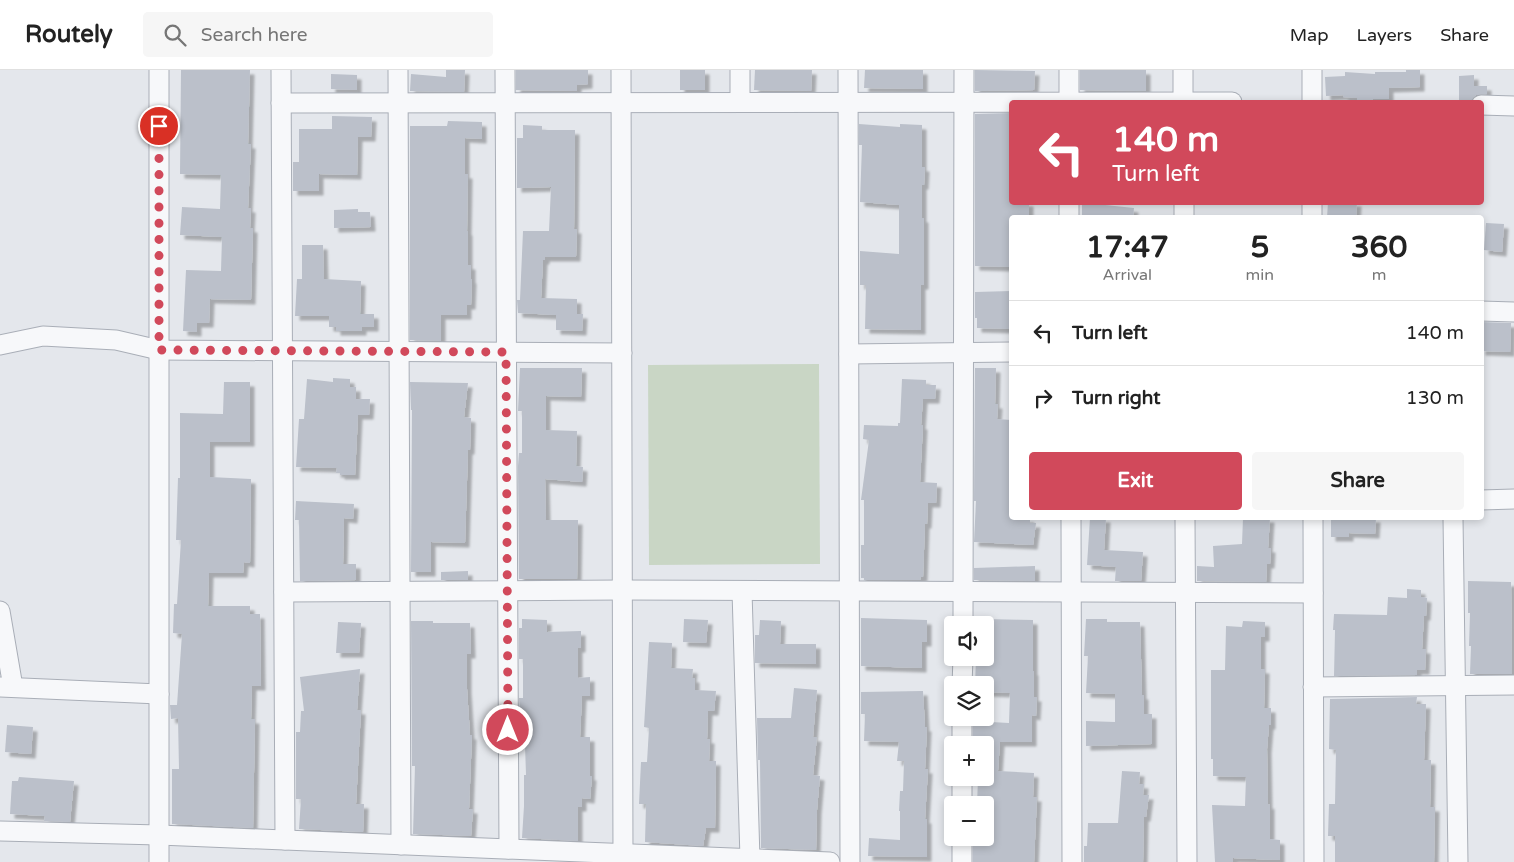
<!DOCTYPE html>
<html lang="en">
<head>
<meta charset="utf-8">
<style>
  :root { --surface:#fff; --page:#f6f6f6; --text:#222; --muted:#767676; --line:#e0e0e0; --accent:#d1495b }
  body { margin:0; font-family:"Varela Round",sans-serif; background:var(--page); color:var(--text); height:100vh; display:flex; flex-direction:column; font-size:19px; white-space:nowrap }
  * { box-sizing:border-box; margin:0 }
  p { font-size:16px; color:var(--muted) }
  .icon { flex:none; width:28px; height:28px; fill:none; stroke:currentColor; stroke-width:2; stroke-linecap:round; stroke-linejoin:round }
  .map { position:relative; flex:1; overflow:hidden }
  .side { position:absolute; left:1009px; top:145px; width:475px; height:305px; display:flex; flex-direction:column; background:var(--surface); border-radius:5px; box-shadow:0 2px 8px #0003 }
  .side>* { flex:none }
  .banner { position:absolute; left:1009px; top:30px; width:475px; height:105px; border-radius:5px; box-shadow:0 2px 8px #0003; background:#d1495b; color:#fff; overflow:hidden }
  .fabs { position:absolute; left:944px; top:546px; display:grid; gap:10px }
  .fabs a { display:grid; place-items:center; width:50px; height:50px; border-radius:5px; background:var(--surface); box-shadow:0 2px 8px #0003; font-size:25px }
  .pin { position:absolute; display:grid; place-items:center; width:42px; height:42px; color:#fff; margin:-21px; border:2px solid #fff; border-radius:50%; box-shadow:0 1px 5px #0007 }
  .me { position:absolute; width:55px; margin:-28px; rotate:0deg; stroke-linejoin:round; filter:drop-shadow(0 0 4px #0008) }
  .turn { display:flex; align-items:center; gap:18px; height:105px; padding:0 20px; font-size:22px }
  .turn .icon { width:65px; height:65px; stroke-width:2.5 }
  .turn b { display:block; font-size:35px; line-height:42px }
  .eta { display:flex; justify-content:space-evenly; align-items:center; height:85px; text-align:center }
  .eta b { font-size:30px; font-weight:800; line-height:35px }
  .button { display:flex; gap:10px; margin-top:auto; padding:10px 20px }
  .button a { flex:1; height:58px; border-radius:5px; background:var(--accent); color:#fff; font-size:20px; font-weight:800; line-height:58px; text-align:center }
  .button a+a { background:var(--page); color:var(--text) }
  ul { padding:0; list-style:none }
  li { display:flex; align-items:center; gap:15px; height:65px; padding:0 20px; border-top:1px solid var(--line) }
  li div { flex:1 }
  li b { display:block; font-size:19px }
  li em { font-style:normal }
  header { display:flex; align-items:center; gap:30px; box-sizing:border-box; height:70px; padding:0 25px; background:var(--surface); border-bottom:1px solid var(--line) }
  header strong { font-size:24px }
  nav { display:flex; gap:28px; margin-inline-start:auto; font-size:18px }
  .search { width:350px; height:45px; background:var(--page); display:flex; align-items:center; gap:12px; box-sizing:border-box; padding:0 18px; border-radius:5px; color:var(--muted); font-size:19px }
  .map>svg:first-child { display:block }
</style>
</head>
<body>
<header>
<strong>Routely</strong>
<div class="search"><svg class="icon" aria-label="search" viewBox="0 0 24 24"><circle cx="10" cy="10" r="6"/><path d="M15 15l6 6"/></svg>Search here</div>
<nav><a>Map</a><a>Layers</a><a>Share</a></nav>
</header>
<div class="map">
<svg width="1514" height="792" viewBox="0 0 1514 792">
  <defs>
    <filter id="shadow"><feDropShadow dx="4.5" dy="4.5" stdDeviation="1" flood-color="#0004"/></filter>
  </defs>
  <rect width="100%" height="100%" fill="#e4e7ec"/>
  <polygon fill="#c9d6c5" points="819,294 820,494 649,495 648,295"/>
  <g fill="#bbc0ca" filter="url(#shadow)">
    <polygon points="181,0 250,0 248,74 251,74 248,138 251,138 250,158 253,158 251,230 210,229 209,253 197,253 197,262 183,261 186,200 221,201 222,167 180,165 182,137 220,139 221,105 180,104"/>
    <polygon points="446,0 465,0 464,22 410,21 411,4 446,7"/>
    <polygon points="516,0 588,0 588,14 577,15 577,21 516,20"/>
    <rect x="680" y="0" width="25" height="20"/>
    <polygon points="755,0 812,0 811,21 754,20"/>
    <polygon points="865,0 923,0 923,19 864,18"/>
    <polygon points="975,0 1035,1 1034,20 975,21"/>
    <polygon points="1080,0 1146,0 1146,21 1080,20"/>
    <polygon points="1406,0 1420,0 1420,17 1389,18 1389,29 1373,29 1373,32 1357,32 1357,28 1343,27 1344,25 1326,26 1325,7 1345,6 1345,2 1375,4 1375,2 1406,2"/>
    <polygon points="331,4 357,5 357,20 331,19"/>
    <polygon points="1474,5 1474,16 1487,16 1487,24 1476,25 1471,31 1459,31 1459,6"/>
    <polygon points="1011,43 1011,132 1029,132 1029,148 1011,148 1011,197 975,196 975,44"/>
    <polygon points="332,46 372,47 371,67 358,67 357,105 319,104 319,121 293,121 293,92 299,92 299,59 332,59"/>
    <polygon points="448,51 482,52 482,69 465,68 465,104 468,104 467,161 468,161 468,195 471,195 471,209 472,209 471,235 467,235 467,245 441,245 441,271 410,270 410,56 447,56"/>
    <polygon points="859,54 900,57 900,54 922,55 922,97 925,97 924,115 922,115 922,148 924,148 924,215 921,215 921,260 865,259 866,215 860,215 860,181 899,184 899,135 860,132 862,75 859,75"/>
    <polygon points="523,55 542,56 542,60 575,60 574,159 577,159 576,187 545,187 545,190 543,190 541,228 577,229 577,244 583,244 582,261 556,260 556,245 518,243 517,230 520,230 523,161 549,161 551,117 517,118 517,68 523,68"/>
    <polygon points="1082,132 1106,132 1105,135 1134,138 1133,148 1082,148"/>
    <polygon points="1328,132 1357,132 1356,148 1327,148"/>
    <polygon points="358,139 358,142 370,142 371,157 334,158 334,140"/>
    <polygon points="1486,153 1504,154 1502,182 1484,180"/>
    <polygon points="302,175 323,175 324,209 361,211 360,244 374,244 374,257 362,257 362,261 336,261 336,257 329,257 329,246 295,246 297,209 302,209"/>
    <polygon points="1011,221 1011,259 977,258 977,248 975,248 975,222"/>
    <polygon points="1481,252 1511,253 1510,282 1481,281"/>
    <polygon points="520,298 582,298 581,327 546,326 546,360 577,361 576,396 583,397 582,412 545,409 546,450 578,450 577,509 519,509 518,396 519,383 522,383 522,341 518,341"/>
    <polygon points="975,298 996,298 995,334 998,334 997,349 1011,350 1011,448 1030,448 1030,453 1036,453 1033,475 974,472 976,431 974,431"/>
    <polygon points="333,308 350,309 350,317 356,317 356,329 370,329 369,345 358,345 355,405 340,405 340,403 336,403 337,398 296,397 299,349 304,349 307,309 333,312"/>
    <polygon points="902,309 926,310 926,315 936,315 935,329 923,329 921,355 923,355 920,412 937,413 936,433 928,433 927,454 925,454 923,507 921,507 920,510 864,510 864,508 861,508 861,475 864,475 864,430 861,430 869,370 863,369 864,355 898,356 898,353 900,353"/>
    <polygon points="224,312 250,312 250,372 210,372 210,407 251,409 250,493 244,492 243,503 209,503 208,536 250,536 250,544 260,544 261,616 252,616 251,649 255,649 253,758 172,754 172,699 179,699 178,648 171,649 170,635 177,635 182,564 173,563 174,534 177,534 181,470 176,470 178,408 180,408 180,343 223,344"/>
    <polygon points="410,312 468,313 464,347 471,348 470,380 468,380 465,473 431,472 431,502 411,502 412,340 411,340"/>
    <polygon points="296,431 354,434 353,449 344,448 343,494 356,494 356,510 300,511 299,450 295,450"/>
    <polygon points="1090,448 1106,448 1104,480 1143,482 1141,511 1115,511 1116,497 1087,495"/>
    <polygon points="1243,448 1270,448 1268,478 1271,478 1270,494 1267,494 1266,512 1197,511 1197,496 1214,497 1213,476 1242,474"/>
    <polygon points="1331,448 1376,448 1375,464 1349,463 1349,467 1331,467"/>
    <polygon points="1035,496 1035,511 974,510 974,498"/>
    <polygon points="468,501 468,510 441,510 441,502"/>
    <polygon points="1468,511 1511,512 1512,604 1470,604 1471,576 1469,576 1470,543 1468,543"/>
    <polygon points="1407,519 1421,520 1421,527 1427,528 1426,546 1424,546 1422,579 1426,579 1425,600 1417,600 1417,605 1334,606 1335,560 1333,560 1334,544 1387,545 1388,527 1407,528"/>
    <polygon points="861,548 927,550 927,572 922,572 922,598 861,596"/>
    <polygon points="522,549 547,550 547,562 581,561 581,578 578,578 578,608 590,607 590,626 582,626 580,667 590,667 590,706 592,706 590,729 582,728 582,737 578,737 578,771 522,768 524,736 524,705 526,705 524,644 520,644 519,628 523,628 523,589 519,589 519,558 522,558"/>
    <polygon points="684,549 708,550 706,573 683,572"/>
    <polygon points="985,549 1033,550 1033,601 1034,601 1034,627 1037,627 1036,646 1032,645 1032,672 1000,672 998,701 1034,703 1033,727 1037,727 1034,792 973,792 973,768 985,768 985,735 977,735 978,708 985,708 985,675 973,675 973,651 1009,653 1010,623 985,622 985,615 975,615 976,588 985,588"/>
    <polygon points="1086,549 1107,549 1107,552 1140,552 1142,625 1144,625 1144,644 1152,644 1152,674 1086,676 1086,651 1115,652 1115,624 1086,623 1088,586 1084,586"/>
    <polygon points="760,550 781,551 780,574 816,574 816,594 755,593 755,565 759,565"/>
    <polygon points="411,551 433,551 433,553 470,553 471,584 467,584 467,619 470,665 472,665 469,739 473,739 471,766 413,764 415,696 412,696"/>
    <polygon points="1243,551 1265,552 1265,567 1261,567 1261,599 1265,599 1264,638 1271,638 1271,655 1269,655 1267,679 1268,735 1270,734 1270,769 1280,770 1280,790 1233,788 1233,792 1215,792 1212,735 1245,736 1246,707 1213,706 1213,689 1211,689 1211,600 1225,600 1226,556 1242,557"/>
    <polygon points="338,552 361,553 359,583 336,583"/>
    <polygon points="649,572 672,573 671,598 693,599 692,608 695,608 695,620 716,621 714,641 708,641 707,669 710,669 709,691 716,691 715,758 706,758 703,776 645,772 646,734 639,734 641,692 647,692 649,658 644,657"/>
    <polygon points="360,599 357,640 361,640 356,734 364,734 363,762 299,759 301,729 296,729 296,662 300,662 301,641 304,641 300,607"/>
    <polygon points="794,618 817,620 813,667 817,667 813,705 820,706 817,740 816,780 761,778 760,690 758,690 757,648 791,648"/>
    <polygon points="923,621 925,657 927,657 925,699 928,699 925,749 927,749 927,787 868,786 869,768 900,770 900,741 899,741 900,721 903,721 904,691 897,691 899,672 864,671 865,644 861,644 861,622"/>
    <polygon points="1417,627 1416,634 1426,634 1424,690 1431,690 1430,737 1435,737 1434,792 1335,792 1335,766 1328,766 1329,734 1335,734 1336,680 1329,679 1330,629"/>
    <polygon points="7,655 33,657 31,684 5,682"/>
    <polygon points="1122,701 1140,702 1139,714 1144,714 1143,725 1149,725 1146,747 1144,747 1143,792 1084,792 1084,776 1087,776 1088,753 1118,753"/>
    <polygon points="19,707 74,711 70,752 44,751 45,746 10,744 12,711 18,711"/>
  </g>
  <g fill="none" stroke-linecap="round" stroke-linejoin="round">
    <g stroke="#a9aeb7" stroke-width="21">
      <g id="minor">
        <polyline points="159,0 159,792"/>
        <polyline points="281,0 285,770"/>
        <polyline points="398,0 401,775"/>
        <polyline points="505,0 509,779"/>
        <polyline points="621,0 623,792"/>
        <polyline points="740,0 740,32"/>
        <polyline points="848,0 850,792"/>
        <polyline points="1069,0 1069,32"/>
        <polyline points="1183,0 1183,32"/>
        <polyline points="1312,0 1312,32"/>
        <polyline points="281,33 1232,32"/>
        <polyline points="1481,35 1514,36"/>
        <polyline points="1069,132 1069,148"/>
        <polyline points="1184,132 1184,148"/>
        <polyline points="1312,132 1312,148"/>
        <polyline points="1481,241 1514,242"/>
        <polyline points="0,275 43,266 116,270 159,280 622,283"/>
        <polyline points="849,284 1011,282"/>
        <polyline points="1481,430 1514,429"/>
        <polyline points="1071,448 1072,792"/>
        <polyline points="1185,448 1187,792"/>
        <polyline points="1313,448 1314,792"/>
        <polyline points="1453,448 1458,792"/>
        <polyline points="742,521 750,789"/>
        <polyline points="284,522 622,520 1313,523"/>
        <polyline points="0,541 13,617"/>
        <polyline points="963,555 964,0"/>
        <polyline points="962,615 963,588"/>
        <polyline points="0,617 159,624"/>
        <polyline points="1313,617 1514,615"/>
        <polyline points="962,675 962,648"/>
        <polyline points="962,735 962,708"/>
        <polyline points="0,761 159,765 830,792"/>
        <polyline points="962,792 962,768"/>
      </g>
    </g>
    <use href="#minor" stroke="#f7f8fa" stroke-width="19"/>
  </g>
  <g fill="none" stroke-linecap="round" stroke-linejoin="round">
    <polyline stroke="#d1495b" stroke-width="9" stroke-dasharray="0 16.2" points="159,56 159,280 506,282 508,660"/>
  </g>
</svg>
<div class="fabs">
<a><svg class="icon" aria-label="sound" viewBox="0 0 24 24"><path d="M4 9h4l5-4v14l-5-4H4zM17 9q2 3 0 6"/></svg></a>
<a><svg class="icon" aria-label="layers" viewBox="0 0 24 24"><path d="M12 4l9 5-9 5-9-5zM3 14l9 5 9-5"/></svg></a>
<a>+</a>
<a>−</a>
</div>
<div class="pin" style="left:159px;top:56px;background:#d93025"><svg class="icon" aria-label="arrive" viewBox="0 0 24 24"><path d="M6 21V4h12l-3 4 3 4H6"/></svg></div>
<svg class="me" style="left:508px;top:660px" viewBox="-20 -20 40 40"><circle r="17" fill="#d1495b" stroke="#fff" stroke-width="3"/><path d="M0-11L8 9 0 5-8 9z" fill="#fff"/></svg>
<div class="banner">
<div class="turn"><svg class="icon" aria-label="left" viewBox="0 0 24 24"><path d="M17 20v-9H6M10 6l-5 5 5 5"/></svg><div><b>140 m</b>Turn left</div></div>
</div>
<section class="side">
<div class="eta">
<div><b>17:47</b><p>Arrival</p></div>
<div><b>5</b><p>min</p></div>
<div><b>360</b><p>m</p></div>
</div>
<ul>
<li><svg class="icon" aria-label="left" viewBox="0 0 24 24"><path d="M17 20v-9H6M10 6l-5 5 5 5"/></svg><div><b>Turn left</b></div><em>140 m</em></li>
<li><svg class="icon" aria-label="right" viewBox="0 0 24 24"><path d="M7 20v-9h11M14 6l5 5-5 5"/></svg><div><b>Turn right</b></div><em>130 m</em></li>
</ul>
<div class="button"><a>Exit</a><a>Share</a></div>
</section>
</div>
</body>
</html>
